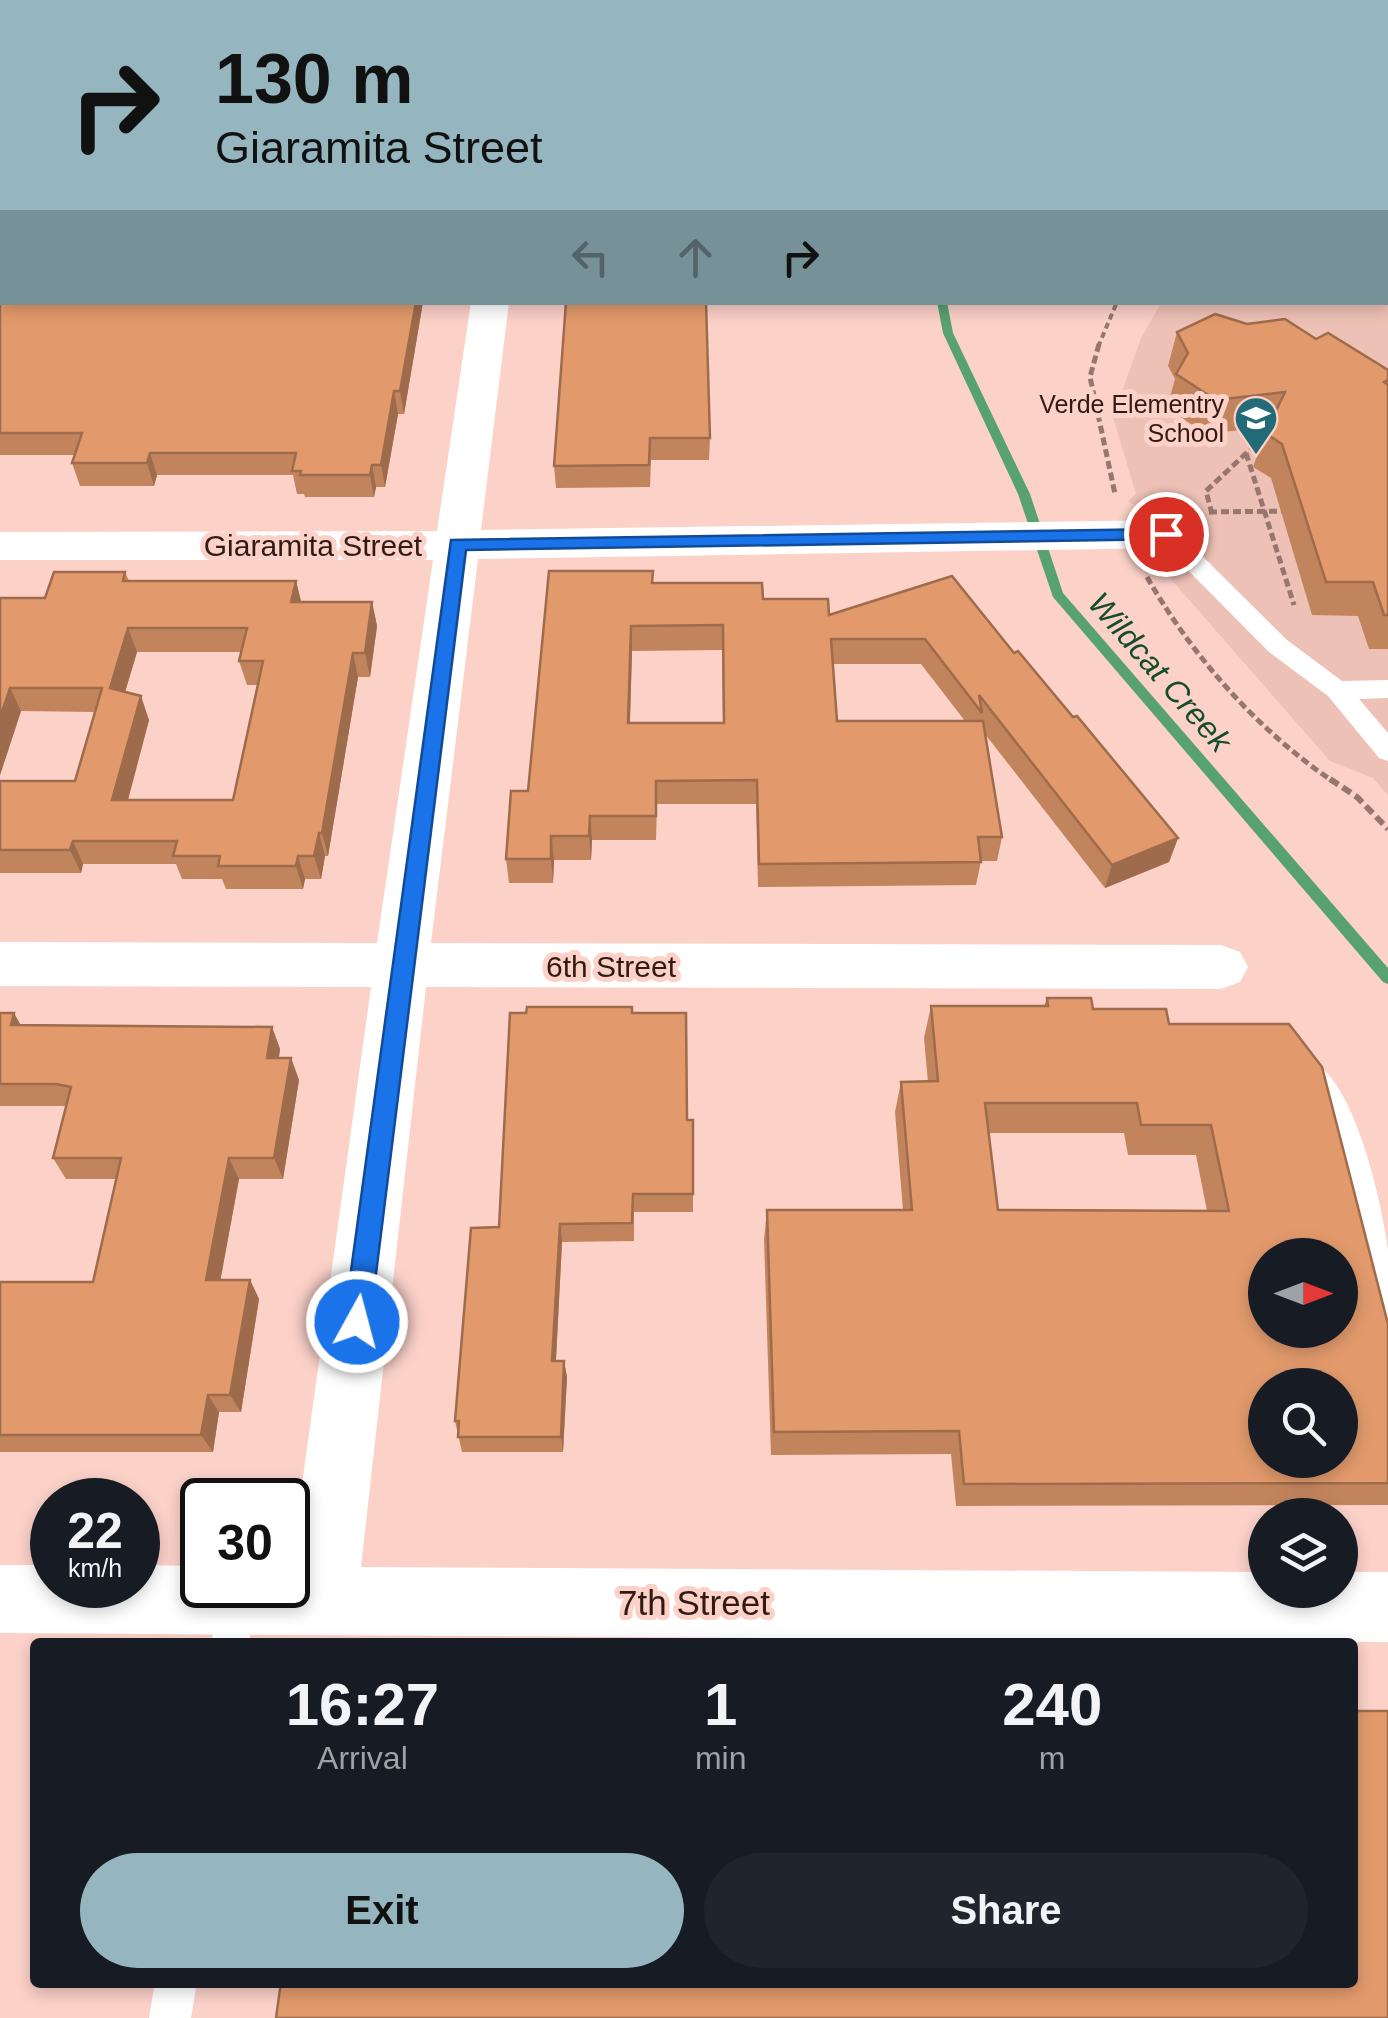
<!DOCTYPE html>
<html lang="en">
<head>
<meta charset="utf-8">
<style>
  :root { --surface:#171b24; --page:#20242c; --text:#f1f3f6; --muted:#9ea1a6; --accent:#95b6be }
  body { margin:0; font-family:Arial,sans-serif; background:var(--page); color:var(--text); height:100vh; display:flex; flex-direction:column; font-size:38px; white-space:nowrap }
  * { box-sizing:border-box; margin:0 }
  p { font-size:32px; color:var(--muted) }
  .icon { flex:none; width:55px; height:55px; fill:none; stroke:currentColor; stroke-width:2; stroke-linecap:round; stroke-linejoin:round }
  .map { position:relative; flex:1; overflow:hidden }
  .panel { position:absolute; left:30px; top:1638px; width:1328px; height:350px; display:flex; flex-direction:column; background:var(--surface); border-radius:10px; box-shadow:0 5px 15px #0003 }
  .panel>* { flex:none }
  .top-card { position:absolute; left:0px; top:0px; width:1390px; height:305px; box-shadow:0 5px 15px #0003; background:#95b6be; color:#111; overflow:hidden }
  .needle { width:65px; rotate:90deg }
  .controls { position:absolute; left:1248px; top:1238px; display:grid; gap:20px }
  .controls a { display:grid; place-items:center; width:110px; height:110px; border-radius:50%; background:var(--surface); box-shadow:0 5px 15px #0003; font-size:50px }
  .speed { position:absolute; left:30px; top:1478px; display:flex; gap:20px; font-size:50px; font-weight:700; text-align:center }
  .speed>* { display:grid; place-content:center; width:130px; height:130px; border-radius:50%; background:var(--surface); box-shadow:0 5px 15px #0003; line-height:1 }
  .speed small { font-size:25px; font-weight:400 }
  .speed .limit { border:5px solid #111; border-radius:15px; background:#fff; color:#111 }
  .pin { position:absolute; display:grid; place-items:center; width:85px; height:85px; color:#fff; margin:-42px; border:5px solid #fff; border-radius:50%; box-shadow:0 2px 10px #0007 }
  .me { position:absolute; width:110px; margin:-55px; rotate:7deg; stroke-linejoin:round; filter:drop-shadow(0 0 8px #0008) }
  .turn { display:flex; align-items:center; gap:35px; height:210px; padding:0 50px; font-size:45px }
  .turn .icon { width:130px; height:130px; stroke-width:2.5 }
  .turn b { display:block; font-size:70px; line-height:85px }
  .lanes { display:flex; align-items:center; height:95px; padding:0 50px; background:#0003; justify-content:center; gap:50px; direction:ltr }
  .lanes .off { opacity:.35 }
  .eta { display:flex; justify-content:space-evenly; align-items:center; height:170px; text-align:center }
  .eta b { font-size:60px; font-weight:700; line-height:70px }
  .cta { display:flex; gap:20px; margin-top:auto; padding:20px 50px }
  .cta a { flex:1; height:115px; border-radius:60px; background:var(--accent); color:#111; font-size:40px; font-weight:700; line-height:115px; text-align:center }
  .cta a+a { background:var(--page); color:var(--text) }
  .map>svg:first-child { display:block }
</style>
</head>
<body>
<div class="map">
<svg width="1388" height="2018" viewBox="0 0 1388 2018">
  <rect width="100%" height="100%" fill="#fbd1c8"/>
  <polygon fill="#eec1b6" points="1388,134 1388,795 1373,778 1330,761 1156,562 1140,509 1128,501 1136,494 1113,417 1141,338 1161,303 1388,302"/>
  <polygon fill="#f2a998" points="776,0 1388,0 1388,124 1388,2"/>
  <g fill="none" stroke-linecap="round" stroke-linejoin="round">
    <g fill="#58a170" fill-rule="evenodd">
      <polygon points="860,0 869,0 870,2 862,2"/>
      <polygon points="937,302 947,302 953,333 1030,494 1063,593 1388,968 1388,984 1383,982 1053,597 1018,494 943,333"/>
    </g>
    <polyline stroke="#97766e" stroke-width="4" stroke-dasharray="6 4" stroke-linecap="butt" points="1098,347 1117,302"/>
    <g stroke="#97766e" stroke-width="5" stroke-dasharray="8 4" stroke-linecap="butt">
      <polyline points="1099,344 1090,377 1115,494"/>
      <polyline points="1246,453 1294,605"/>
      <polyline points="1209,512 1287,511"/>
      <polyline points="1212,514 1206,491 1254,446"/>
      <path d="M1147 577C1192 656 1258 731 1334 782"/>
    </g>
    <polyline stroke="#97766e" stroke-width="6" stroke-dasharray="10 5" stroke-linecap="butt" points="1330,779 1357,797 1388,829"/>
    <g fill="#fff" fill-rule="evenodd">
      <polygon points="1166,526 1174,528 1287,640 1342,681 1388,680 1388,698 1359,699 1388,733 1388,761 1379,758 1328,696 1269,652 1158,540 1154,534 1158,528"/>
      <path d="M1310 1061C1354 1076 1383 1207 1388 1250 1388 1278 1388 1309 1388 1337L1376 1332 1371 1321 1325 1120 1295 1074 1299 1065Z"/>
      <polygon points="230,1585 250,1588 256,1601 249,1642 211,1642 224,1588"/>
      <polygon points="155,1982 197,1982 191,2018 149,2018"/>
    </g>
    <polygon fill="#fff" fill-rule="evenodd" points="471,302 509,302 481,530 1166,520 1181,524 1188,534 1181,544 1166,548 478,559 431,943 1221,945 1240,952 1248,967 1240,982 1221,989 426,987 361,1567 1265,1572 1265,1590 1340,1590 1340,1572 1388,1572 1388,1642 0,1633 0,1565 52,1565 52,1585 138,1585 138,1565 202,1566 202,1585 288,1585 371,987 0,986 0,942 377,943 433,560 0,560 0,532 437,531"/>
  </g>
  <g fill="#c2845d" fill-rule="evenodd">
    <polygon points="0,0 203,0 202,2 2,2 2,302 423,302 404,414 398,414 385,487 376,487 374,497 305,497 304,494 297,494 293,475 157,475 154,486 80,486 72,463 75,455 0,455"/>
    <rect x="586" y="0" width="159" height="2"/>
    <polygon points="566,302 710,438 709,460 651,460 650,487 556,488 554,466"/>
    <polygon points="1247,324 1316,339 1388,370 1388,649 1369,649 1358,616 1312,615 1271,478 1253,467 1267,427 1206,434 1167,408 1175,379 1168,366 1177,332"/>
    <path d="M125 572 129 581H296L301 602H372L377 626 370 677H358L328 856H325L321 879H305L303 889H226L222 879H182L176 864H83L81 873H0V781H75L95 712 21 711 0 775V598H45ZM137 652H242L239 661 247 685H258L233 800H128L149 720 125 692Z"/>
    <path d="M653 583 763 599 829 615 1014 653 1178 838 1169 862 1105 888 985 734 1002 837 997 861H981L976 885 758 887 756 804H657L656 840H592L591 860H554L553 883H509L506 859 528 791ZM722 650 723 723H630L632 651ZM833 664H921L965 721H837Z"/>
    <path d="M1047 998 1093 1009 1169 1024 1388 1324V1505L956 1506 951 1454 771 1455 764 1239 767 1210H903L895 1112 901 1082H928L924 1038 931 1006H1044ZM989 1133H1124L1128 1155H1196L1207 1211 998 1210Z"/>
    <polygon points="0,1013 21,1025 272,1027 280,1049 279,1058 291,1058 299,1080 283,1179 239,1179 220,1280 250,1280 259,1299 241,1412 219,1412 213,1452 0,1452 0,1282 93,1282 116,1179 66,1179 53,1158 66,1106 0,1106"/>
    <polygon points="632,1013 687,1120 693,1120 693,1212 634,1212 634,1241 562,1242 556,1361 564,1361 567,1377 563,1452 462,1452 455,1421 499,1227"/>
  </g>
  <g fill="#9e6c4c">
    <polygon points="416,302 423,302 404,414 400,391"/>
    <polygon points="394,391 398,414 385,487 381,465"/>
    <polygon points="150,453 157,475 154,486 147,463"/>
    <polygon points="372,465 376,487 374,497 370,475"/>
    <polygon points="296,581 302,605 291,602"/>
    <polygon points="372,602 377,626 370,677 365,653"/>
    <polygon points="631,626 632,651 629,747 628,723"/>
    <polygon points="128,628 137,652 119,712 110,688"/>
    <polygon points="353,653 358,677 328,856 322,833"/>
    <polygon points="10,688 21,711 0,775 0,718"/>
    <polygon points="141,696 149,720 122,822 112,800"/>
    <polygon points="590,816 592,840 591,860 589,836"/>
    <polygon points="319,833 325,856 321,879 314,856"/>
    <polygon points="551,836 554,860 553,883 551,859"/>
    <polygon points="1178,838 1169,862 1105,888 1112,865"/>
    <polygon points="73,841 83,864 81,873 70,850"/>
    <polygon points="298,856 305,879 303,889 296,866"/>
    <polygon points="14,1013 27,1036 11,1025"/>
    <polygon points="272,1027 280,1049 275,1080 267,1058"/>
    <polygon points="291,1058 299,1080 283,1179 274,1158"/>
    <polygon points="229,1158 239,1179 217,1299 206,1280"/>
    <polygon points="560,1224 562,1242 555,1377 552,1361"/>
    <polygon points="250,1280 259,1299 241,1412 230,1395"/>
    <polygon points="564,1361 567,1377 563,1452 561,1437"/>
    <polygon points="208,1395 219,1412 213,1452 201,1435"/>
  </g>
  <g fill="#e29a6c" stroke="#9e6c4c" stroke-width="2.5" fill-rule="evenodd">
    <polygon points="0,0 190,0 189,2 2,2 2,302 416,302 400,391 394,391 381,465 372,465 370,475 300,475 301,471 292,471 296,453 150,453 147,463 72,463 82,433 0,433"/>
    <polygon points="303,0 462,0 462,2 302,2"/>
    <rect x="661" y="0" width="84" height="2"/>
    <polygon points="566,302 706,302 710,438 650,438 649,465 554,466"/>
    <polygon points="1215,314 1247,324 1285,319 1316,339 1328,333 1388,370 1388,380 1384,382 1388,385 1388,615 1384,615 1373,582 1326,582 1282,444 1265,433 1285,392 1216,400 1176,374 1188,353 1177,332"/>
    <path d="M549 571H653L652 583H762L763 599H828L829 615 952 576 1014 653 1018 651 1073 717 1077 716 1178 838 1112 865 979 695 982 713 925 639H831L837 721H983L1002 837H978L981 862 759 864 757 780 656 781V816H590L589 836H551V859H506L511 791H528ZM723 625 724 723H628L631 626Z"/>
    <path d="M54 572H125L123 581H296L291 602H372L365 653H353L322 833H319L314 856H298L296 866H218L220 856H173L177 841H73L70 850H0V781H75L102 688H10L0 718V598H45ZM128 628H247L239 661H263L233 800H112L141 696 110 688Z"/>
    <path d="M1047 998H1091L1093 1009H1166L1169 1024H1289L1322 1067 1388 1324V1483L964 1484 959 1431 774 1432 767 1210H912L901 1082 938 1081 931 1006H1048ZM985 1103H1137L1141 1125H1211L1229 1211 998 1210ZM1265 1255H1340V1330H1265ZM1265 1385H1340V1460H1265Z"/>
    <polygon points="527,1007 632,1007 632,1013 686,1013 687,1120 693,1120 693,1194 633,1194 632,1223 560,1224 552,1361 564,1361 561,1437 458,1437 459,1421 455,1421 471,1228 499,1227 510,1013 526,1013"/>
    <polygon points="0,1013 14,1013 11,1025 272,1027 267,1058 291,1058 274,1158 229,1158 206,1280 250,1280 230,1395 208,1395 201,1435 0,1435 0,1282 93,1282 121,1158 53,1158 71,1087 56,1084 0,1084"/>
    <polygon points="1352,1711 1388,1711 1388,2018 276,2018 281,1982 1352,1982"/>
  </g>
  <polygon fill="#1a73e8" stroke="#114b97" stroke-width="2.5" points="1166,529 1176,534 1173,539 466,550 370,1322 366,1330 357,1334 348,1330 344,1322 451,540"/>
  <defs>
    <g id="school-pin" transform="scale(2.25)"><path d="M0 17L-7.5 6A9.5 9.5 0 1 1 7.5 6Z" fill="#246b79" stroke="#fbd1c8"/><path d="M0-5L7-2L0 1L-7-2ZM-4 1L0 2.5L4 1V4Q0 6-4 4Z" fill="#fff"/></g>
  </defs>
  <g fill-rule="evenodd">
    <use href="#school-pin" x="1256" y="418"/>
  </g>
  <g text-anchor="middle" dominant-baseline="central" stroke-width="10" stroke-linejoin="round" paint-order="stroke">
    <g font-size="25" fill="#321a14" stroke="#fbd1c8" text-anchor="end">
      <text x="1224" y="404">Verde Elementry<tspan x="1224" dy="29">School</tspan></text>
    </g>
    <g font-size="30" fill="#321a14" stroke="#fbd1c8">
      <text x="313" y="545">Giaramita Street</text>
      <text x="611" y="966">6th Street</text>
    </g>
    <g font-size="32" font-style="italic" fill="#154c2b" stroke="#fbd1c8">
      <text transform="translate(1160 672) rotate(49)">Wildcat Creek</text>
    </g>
    <g font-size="35" fill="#321a14" stroke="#fbd1c8">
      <text x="694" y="1602">7th Street</text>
    </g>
  </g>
</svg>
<div class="controls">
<a><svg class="needle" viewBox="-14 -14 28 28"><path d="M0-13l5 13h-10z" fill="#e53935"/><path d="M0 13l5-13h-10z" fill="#9ea1a6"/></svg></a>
<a><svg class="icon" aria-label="search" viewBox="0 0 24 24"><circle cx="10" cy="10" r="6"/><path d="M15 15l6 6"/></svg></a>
<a><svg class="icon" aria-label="layers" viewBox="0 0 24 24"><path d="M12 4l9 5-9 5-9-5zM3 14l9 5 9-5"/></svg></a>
</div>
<div class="speed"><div>22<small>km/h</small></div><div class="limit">30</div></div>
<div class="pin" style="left:1166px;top:534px;background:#d93025"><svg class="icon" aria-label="arrive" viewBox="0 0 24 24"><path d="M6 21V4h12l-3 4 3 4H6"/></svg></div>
<svg class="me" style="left:357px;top:1322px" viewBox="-20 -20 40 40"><circle r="17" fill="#1a73e8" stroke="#fff" stroke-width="3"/><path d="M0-11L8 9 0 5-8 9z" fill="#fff"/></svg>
<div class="top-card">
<div class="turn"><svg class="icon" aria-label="right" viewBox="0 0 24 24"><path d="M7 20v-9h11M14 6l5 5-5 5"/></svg><div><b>130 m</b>Giaramita Street</div></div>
<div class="lanes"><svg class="icon off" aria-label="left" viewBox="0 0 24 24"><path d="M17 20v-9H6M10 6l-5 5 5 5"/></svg><svg class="icon off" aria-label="ahead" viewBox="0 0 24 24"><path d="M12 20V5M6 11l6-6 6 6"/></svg><svg class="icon" aria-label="right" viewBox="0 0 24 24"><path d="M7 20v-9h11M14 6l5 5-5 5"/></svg></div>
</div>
<section class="panel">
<div class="eta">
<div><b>16:27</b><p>Arrival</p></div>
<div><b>1</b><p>min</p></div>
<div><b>240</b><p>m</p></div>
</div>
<div class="cta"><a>Exit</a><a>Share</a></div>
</section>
</div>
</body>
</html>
